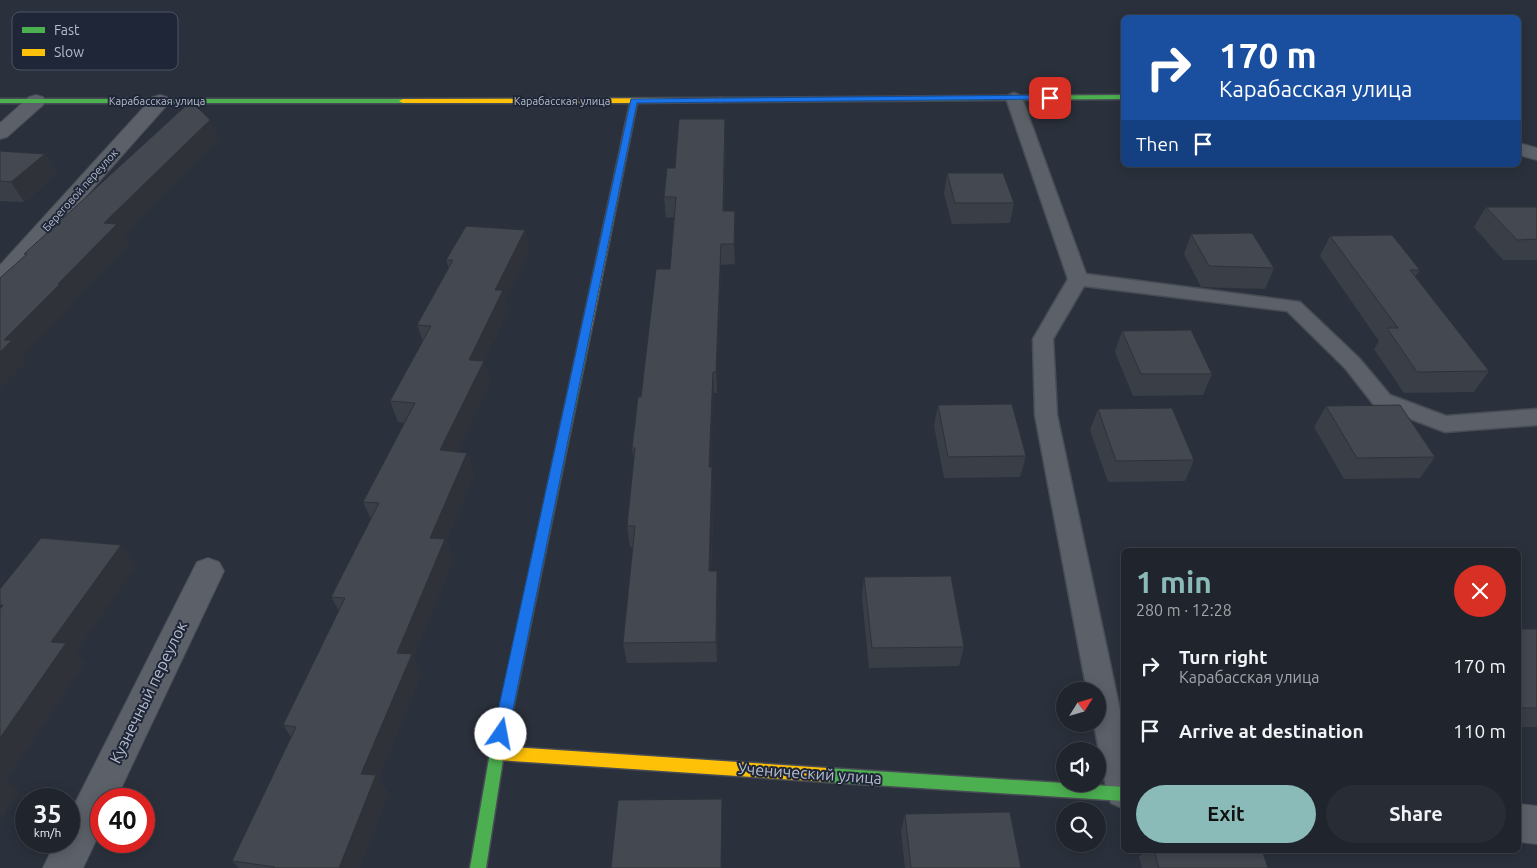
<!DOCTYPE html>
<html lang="en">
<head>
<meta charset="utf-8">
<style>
  :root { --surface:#20252d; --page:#282d35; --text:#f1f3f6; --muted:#a2a5aa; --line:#3d4249; --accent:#8bbbb9 }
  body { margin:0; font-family:Ubuntu,sans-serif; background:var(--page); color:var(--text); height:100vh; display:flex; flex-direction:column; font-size:19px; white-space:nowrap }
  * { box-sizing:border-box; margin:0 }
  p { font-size:16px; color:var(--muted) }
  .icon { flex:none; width:28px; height:28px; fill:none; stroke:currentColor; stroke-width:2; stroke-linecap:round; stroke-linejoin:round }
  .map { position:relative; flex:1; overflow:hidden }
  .side { position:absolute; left:1121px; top:548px; width:400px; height:305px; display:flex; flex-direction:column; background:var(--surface); border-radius:8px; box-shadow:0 2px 12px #0003,0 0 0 1px var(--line) }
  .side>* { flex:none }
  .guide { position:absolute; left:1121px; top:15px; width:400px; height:152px; border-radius:8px; box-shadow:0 2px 12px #0003,0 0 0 1px var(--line); background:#1a4fa0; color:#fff; overflow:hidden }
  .needle { width:32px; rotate:53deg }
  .tools { position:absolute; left:1056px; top:682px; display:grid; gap:10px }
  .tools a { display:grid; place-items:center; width:50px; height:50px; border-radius:50%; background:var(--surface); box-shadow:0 2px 12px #0003,0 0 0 1px var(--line); font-size:25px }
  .speed { position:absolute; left:15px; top:788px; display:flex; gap:10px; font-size:25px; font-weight:700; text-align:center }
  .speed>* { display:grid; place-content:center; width:65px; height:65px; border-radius:50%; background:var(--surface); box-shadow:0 2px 12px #0003,0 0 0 1px var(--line); line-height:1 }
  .speed small { font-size:12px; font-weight:400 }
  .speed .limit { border:8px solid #d22; background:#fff; color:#111 }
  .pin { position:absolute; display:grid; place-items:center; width:42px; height:42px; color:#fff; margin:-21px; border-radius:10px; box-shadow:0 2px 8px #0006 }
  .me { position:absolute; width:55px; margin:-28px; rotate:12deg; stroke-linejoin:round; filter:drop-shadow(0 0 4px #0008) }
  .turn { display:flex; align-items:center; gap:18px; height:105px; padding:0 15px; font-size:22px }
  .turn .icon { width:65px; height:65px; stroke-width:2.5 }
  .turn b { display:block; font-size:35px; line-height:42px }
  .then { display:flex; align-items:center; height:48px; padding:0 15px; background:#0003; gap:10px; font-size:19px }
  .round { display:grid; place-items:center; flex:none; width:52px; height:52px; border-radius:26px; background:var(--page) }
  .head { display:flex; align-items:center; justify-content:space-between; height:85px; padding:0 15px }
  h1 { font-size:30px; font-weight:600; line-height:38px; color:var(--accent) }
  .cta { display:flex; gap:10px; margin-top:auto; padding:10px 15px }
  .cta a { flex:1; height:58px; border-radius:30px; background:var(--accent); color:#111; font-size:20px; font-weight:600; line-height:58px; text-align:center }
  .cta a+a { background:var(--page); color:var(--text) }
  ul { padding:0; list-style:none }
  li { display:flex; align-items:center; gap:15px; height:65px; padding:0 15px }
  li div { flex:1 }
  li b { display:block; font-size:19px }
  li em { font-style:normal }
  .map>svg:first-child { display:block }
</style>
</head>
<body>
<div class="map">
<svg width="1537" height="868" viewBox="0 0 1537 868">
  <rect width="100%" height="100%" fill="#2b313c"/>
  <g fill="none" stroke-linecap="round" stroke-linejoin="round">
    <g stroke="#484c54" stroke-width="3">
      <polygon id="lane" points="1014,93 1019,95 1022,98 1086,274 1300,302 1359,358 1390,395 1446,416 1537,409 1537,425 1445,432 1374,405 1345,368 1287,311 1084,286 1053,339 1057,415 1124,729 1124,807 1122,808 1111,803 1107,793 1094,724 1098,724 1098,691 1087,691 1035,415 1033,339 1068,279 1006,98 1009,95"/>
    </g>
    <g stroke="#484c54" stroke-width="2">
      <g id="street">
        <polygon points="36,95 43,97 45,101 43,105 7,137 0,139 0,123 29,97"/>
        <polygon points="160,95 167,97 169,101 167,105 8,284 0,286 0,265 153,97"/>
        <polygon points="1519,143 1537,148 1537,160 1519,155"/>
        <polygon points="208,558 219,562 224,571 116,799 101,799 101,830 83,868 43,868 56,841 69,841 69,815 197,562"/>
        <polygon points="1519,804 1537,806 1537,844 1519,842"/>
      </g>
    </g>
    <g stroke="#484c54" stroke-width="3">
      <g id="fast">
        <polygon points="1124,95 1124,99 719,102 715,100 719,98"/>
        <polygon points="0,99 403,99 407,101 403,103 0,103"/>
        <polygon points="586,328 591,331 504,753 486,868 470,868 490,753 581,331"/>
        <polygon points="827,768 1124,787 1124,801 827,782 822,780 819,775 822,770"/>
      </g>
    </g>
    <g stroke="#484c54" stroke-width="3">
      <g id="slow">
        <polygon points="719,98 722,98 722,102 637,103 591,331 586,334 581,331 630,103 403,103 399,101 403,99"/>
        <polygon points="497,746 827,768 832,770 835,775 832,780 827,782 497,760 492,758 490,753 492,748"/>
      </g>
    </g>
    <use href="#lane" fill="#5c6068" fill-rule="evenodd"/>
    <use href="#street" fill="#5c6068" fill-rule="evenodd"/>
    <use href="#fast" fill="#4caf50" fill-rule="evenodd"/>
    <use href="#slow" fill="#ffc107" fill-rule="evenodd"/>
  </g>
  <g fill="#3a3e46">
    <polygon points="726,139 724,211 735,231 735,264 721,265 717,393 714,393 711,467 712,467 714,488 711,571 717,571 719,592 717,662 627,663 623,643 633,547 630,547 627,526 634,460 632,448 641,397 670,269 674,217 666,218 664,197"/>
    <polygon points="0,151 45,154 56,174 24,202 0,201"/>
    <polygon points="947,173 1014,203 1010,223 952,224 944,194"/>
    <polygon points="1486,207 1537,207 1537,260 1503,260 1474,227"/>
    <polygon points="525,230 529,251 505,300 508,311 484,361 490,382 457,452 467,453 474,474 446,540 453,560 413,657 421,674 378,779 388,793 359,868 239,868 232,861 291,737 283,725 339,611 331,597 371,519 363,502 405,423 398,422 390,401 423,341 417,325 449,269 446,260"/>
    <polygon points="1191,234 1274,268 1265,289 1201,287 1184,254"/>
    <polygon points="1330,236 1420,270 1415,277 1489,371 1474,392 1404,393 1374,349 1379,341 1320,256"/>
    <polygon points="1122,331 1212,374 1203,395 1133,396 1115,352"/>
    <polygon points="938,405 1026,456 1020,477 944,478 934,426"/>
    <polygon points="1326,406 1435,457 1420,478 1344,479 1314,427"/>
    <polygon points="1098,409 1194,460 1185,481 1108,482 1090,430"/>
    <polygon points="864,577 964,647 959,666 869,668 862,597"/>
    <rect x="1519" y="629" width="18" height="98"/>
    <polygon points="905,814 1021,868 905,868 901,831"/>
    <polygon points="1145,850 1262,850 1268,868 1142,868 1139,857"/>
  </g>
  <g fill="#2f3239">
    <polygon points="725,119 726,139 723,231 723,211"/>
    <polygon points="210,120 219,139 124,236 129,245 72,303 73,305 23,356 27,361 0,389 0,352 4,340 58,284 104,223"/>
    <polygon points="45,154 56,174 24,202 11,182"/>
    <polygon points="735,211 735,264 734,244"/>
    <polygon points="525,230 529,251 505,300 508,311 484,361 490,382 448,471 440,450 469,360 495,290"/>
    <polygon points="721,244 721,265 717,393 716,372"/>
    <polygon points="713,372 714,393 711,488 709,467"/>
    <polygon points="467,453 474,474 446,540 453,560 413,657 421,674 378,779 388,793 359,868 339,868 361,774 430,538"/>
    <polygon points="712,467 714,488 710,592 709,571"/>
    <polygon points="121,545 136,566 76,653 85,663 6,781 20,792 0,821 0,738 51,642"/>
    <polygon points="717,571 719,592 717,662 716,642"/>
    <polygon points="722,799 723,816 722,868 721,868"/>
  </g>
  <g fill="#434851" stroke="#2f3239">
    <polygon points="191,101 210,120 104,223 117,224 58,284 60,284 4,340 12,340 0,352 0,278 27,254 24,254"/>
    <polygon points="679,119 725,119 723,211 735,211 734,244 721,244 716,372 713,372 709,467 712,467 709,571 717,571 716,642 623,643 635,526 627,526 635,448 632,448 638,397 641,397 656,269 670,269 676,197 664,197 667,168 675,168"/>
    <polygon points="0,151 45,154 11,182 0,181"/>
    <polygon points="947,173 1003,173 1014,203 955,203"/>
    <polygon points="1486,207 1537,207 1537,239 1517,240"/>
    <polygon points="466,226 525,230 495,290 503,290 469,360 484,361 440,450 467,453 430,538 445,539 397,653 412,654 361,774 376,775 339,868 274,868 275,867 232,861 296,727 283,725 345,598 331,597 379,503 363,502 415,403 390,401 431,326 417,325 453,260 446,260"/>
    <polygon points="1252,233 1274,268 1209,266 1191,234"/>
    <polygon points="1392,235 1420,270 1410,270 1489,371 1417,372 1387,328 1398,328 1330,236"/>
    <polygon points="1191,330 1212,374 1141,374 1122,331"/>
    <polygon points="1012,404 1026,456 948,457 938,405"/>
    <polygon points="1400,405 1435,457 1357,458 1326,406"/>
    <polygon points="1172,408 1194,460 1116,461 1098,409"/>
    <polygon points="41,538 121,545 51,642 66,643 0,738 0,609 3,605 0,605 0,589"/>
    <polygon points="951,576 964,647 872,648 864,577"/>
    <rect x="1519" y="629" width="18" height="79"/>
    <polygon points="722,799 721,868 611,868 618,800"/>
    <polygon points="1010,812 1021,868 911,868 905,814"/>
    <polygon points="1154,850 1262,850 1268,868 1159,868"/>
  </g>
  <polygon fill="#1a73e8" stroke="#114b97" points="1050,95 1053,96 1053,99 637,103 508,734 506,738 501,740 495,738 493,734 631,99"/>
  <g text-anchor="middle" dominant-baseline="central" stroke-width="4" stroke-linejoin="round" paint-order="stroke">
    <g font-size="11" fill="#b6bdcc" stroke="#1e2637">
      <text x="157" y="101">Карабасская улица</text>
      <text x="562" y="101">Карабасская улица</text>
      <text transform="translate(80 190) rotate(-48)">Береговой переулок</text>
    </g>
    <g font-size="16" fill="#b6bdcc" stroke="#1e2637">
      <text transform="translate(148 692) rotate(-64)">Кузнечный переулок</text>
      <text transform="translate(810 773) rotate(4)">Ученический улица</text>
    </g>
  </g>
  <rect x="12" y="12" width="166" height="58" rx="8" fill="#1e2637" stroke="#4c5364" stroke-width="1"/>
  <rect x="22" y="27" width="23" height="6" fill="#4caf50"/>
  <rect x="22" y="49" width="23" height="7" fill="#ffc107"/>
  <g font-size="14" fill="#b6bdcc">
    <text x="54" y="35">Fast</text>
    <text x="54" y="57">Slow</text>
  </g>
</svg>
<div class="tools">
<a><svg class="needle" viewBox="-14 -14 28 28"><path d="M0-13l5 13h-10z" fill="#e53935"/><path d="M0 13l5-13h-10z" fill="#a2a5aa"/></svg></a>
<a><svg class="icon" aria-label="sound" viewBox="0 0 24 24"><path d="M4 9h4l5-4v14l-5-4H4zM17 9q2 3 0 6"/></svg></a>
<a><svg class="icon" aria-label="search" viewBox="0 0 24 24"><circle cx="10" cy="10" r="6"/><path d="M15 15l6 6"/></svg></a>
</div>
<div class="speed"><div>35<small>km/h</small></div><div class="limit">40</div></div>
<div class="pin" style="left:1050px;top:98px;background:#d93025"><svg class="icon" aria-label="arrive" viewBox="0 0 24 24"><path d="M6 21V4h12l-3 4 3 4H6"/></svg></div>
<svg class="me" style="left:501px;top:734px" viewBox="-20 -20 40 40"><circle r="19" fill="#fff"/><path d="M0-13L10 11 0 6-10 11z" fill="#1a73e8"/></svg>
<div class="guide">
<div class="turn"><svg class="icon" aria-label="right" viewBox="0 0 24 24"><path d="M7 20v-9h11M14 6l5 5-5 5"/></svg><div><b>170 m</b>Карабасская улица</div></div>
<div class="then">Then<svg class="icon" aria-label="arrive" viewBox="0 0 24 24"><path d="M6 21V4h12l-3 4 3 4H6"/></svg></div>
</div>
<section class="side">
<div class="head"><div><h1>1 min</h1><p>280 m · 12:28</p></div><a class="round" style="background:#d93025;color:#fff"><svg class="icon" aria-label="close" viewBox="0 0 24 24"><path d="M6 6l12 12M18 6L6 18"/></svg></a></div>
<ul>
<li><svg class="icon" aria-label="right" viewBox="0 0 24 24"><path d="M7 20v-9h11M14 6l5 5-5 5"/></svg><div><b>Turn right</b><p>Карабасская улица</p></div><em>170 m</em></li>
<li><svg class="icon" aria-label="arrive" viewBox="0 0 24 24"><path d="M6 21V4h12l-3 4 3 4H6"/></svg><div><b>Arrive at destination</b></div><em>110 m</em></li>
</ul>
<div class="cta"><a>Exit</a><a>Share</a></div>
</section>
</div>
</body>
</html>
